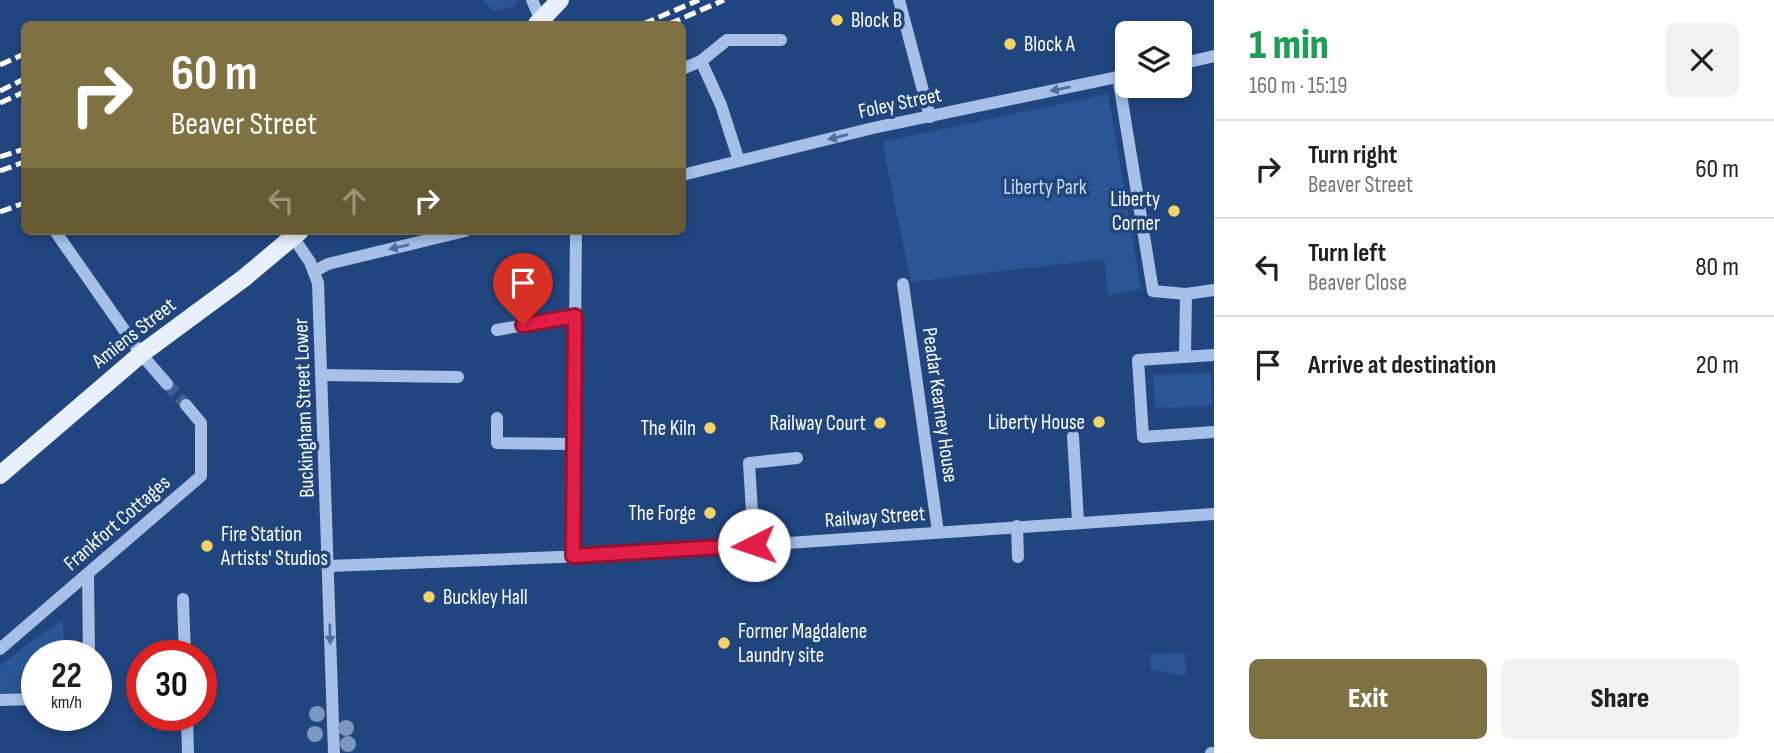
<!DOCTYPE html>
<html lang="en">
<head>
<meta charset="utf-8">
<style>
  :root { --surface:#fff; --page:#f2f2f2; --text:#202124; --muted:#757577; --line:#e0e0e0; --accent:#7f7142 }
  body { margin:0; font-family:"Sofia Sans Condensed",sans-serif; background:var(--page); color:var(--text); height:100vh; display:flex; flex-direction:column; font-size:26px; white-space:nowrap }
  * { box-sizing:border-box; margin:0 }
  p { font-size:23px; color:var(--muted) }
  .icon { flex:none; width:38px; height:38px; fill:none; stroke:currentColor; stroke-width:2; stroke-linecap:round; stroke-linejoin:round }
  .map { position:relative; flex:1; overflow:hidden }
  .panel { display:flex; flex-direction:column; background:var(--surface); width:560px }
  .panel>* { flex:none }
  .hud { position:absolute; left:21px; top:21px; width:665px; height:214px; border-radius:10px; box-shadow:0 4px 10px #0003; background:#7f7142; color:#fff; overflow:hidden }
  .fabs { position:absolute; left:1115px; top:21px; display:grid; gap:14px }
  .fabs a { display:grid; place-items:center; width:77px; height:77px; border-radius:10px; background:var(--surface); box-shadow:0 4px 10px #0003; font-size:35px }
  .speed { position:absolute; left:21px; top:640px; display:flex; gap:14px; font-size:35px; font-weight:700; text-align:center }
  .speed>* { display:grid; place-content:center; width:91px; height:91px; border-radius:50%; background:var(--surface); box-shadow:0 4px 10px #0003; line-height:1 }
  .speed small { font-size:18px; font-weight:400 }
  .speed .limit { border:10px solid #d22; background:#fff; color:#111 }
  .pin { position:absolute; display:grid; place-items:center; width:60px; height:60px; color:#fff; margin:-72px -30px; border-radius:50% 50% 50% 0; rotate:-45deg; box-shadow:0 0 7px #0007 }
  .pin .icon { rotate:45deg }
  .me { position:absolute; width:77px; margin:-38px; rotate:266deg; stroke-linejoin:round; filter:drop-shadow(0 0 5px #0008) }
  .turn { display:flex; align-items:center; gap:24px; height:147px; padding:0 35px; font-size:32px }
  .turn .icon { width:91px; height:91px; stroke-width:2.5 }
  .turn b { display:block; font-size:49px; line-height:60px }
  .lanes { display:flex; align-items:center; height:66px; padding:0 35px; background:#0003; justify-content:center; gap:35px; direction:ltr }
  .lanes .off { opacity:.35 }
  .round { display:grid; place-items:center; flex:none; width:74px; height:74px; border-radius:10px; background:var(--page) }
  .head { display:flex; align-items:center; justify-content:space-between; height:119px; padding:0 35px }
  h1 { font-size:42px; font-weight:800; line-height:52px; color:#1e9e55 }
  .primary-button { display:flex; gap:14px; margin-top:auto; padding:14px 35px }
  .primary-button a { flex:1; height:80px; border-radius:10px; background:var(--accent); color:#fff; font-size:28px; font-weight:800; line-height:80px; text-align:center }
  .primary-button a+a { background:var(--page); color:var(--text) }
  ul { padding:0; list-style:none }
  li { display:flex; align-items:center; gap:21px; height:98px; padding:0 35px; border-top:2px solid var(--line) }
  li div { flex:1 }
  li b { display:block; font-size:26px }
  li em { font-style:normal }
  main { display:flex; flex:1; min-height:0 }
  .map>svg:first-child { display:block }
</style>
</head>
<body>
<main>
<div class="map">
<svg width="1214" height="753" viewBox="0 0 1214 753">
  <rect width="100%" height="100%" fill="#21457f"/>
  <g fill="#2a5698">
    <polygon points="482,0 517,0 514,7 494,11"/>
    <polygon points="1108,94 1141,289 1108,295 1104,259 911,282 882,142"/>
    <polygon points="1211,373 1212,406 1155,408 1153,375"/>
    <polygon points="63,619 64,656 37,656 37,693 0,694 0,665"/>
    <polygon points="1185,653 1186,676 1151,670 1150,654"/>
  </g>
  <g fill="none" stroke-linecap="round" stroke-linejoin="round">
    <polyline stroke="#426192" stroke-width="12" stroke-dasharray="12 6" stroke-linecap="butt" points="167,384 186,405"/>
    <g stroke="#a6c0e7" stroke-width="12">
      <polyline points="532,0 541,21"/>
      <polyline points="899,0 930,117"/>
      <polyline points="701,61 721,105 739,161"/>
      <polyline points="1180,64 1214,56"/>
      <polyline points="682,69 701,61 727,40 781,40"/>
      <polyline points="1118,76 1153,291 1186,294"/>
      <polyline points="682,175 873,128 1127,75"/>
      <polyline points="55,231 141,354 167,384"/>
      <polyline points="293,237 310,262 318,283 334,753"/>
      <polyline points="315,271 328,264 465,231"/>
      <polyline points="903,284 938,532"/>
      <polyline points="497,330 575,316"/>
      <polyline points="1214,355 1138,360 1143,437 1214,432"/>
      <polyline points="1185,357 1186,294 1214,290"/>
      <polyline points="321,375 458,377"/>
      <polyline points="497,418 497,443 573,444"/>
      <polyline points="1073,436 1078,521"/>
      <polyline points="1017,526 1018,557"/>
      <polyline points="754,545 749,463 797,458"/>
      <polyline points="573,556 576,231"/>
      <polyline points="329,566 610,555 1214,514"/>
      <polyline points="88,574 89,656"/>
      <polyline points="183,599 185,656"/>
      <polyline points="0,649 201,476 201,423 186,405"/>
      <polyline points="0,700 37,699"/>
      <polyline points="187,716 188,753"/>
      <polyline points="1211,753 1214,753"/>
    </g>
    <g stroke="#e8effd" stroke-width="18">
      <polyline points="537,24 560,0"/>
      <polyline points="0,475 141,354 244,278 300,231"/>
    </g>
    <g stroke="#fff" stroke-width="5" stroke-dasharray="12 5" stroke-linecap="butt">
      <polyline points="643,24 699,0"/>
      <polyline points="669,24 724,0"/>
      <polyline points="0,65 24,54"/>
      <polyline points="0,91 24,79"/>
      <polyline points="0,103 24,92"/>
      <polyline points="0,157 24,149"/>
      <polyline points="0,171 24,162"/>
      <polyline points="0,212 24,203"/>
    </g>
  </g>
  <g fill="#7d98c0">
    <circle cx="317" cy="714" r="8"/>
    <circle cx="346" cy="728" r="8"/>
    <circle cx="315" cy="734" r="8"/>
    <circle cx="348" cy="744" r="8"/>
  </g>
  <defs><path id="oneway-solid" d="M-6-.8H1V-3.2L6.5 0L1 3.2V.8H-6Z" transform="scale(1.75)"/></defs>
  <g fill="#5070a3">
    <use href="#oneway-solid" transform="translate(1060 89) rotate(168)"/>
    <use href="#oneway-solid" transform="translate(838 137) rotate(166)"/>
    <use href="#oneway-solid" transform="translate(399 247) rotate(167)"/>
    <use href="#oneway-solid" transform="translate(330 634) rotate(89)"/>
  </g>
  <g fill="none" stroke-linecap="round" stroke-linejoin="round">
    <g stroke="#92132f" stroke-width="18">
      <polyline id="route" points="523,325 575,316 573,556 754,545"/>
    </g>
    <use href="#route" stroke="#e11d48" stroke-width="12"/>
  </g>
  <g fill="#f4d367" stroke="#21457f" stroke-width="2.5">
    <circle cx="837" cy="20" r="7"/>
    <circle cx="1010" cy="44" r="7"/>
    <circle cx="1174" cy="211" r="7"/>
    <circle cx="1099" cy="422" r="7"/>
    <circle cx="880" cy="423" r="7"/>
    <circle cx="710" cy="428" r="7"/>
    <circle cx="710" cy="513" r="7"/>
    <circle cx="207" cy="546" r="7"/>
    <circle cx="429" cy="597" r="7"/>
    <circle cx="724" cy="643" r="7"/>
  </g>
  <g text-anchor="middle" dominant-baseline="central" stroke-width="7" stroke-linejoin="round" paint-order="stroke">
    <g font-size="21" fill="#fff" stroke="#21457f" text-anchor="start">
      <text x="851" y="20">Block B</text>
      <text x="1024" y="44">Block A</text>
      <text x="1160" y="199" text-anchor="end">Liberty<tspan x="1160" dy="24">Corner</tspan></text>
      <text x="1085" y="422" text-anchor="end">Liberty House</text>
      <text x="866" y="423" text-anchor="end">Railway Court</text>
      <text x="696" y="428" text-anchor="end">The Kiln</text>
      <text x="696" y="513" text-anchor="end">The Forge</text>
      <text x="221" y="534">Fire Station<tspan x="221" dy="24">Artists' Studios</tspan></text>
      <text x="443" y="597">Buckley Hall</text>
      <text x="738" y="631">Former Magdalene<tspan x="738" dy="24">Laundry site</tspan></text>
    </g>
    <g font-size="21" fill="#fff" stroke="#21457f">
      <text transform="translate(900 103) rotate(-12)">Foley Street</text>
      <text transform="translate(134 333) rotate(-38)">Amiens Street</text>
      <text transform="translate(940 405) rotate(82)">Peadar Kearney House</text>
      <text transform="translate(304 408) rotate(-92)">Buckingham Street Lower</text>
      <text transform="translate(875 517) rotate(-4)">Railway Street</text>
      <text transform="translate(117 523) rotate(-41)">Frankfort Cottages</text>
    </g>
    <g font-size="21" fill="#c9dbf6" stroke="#21457f">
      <text x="1045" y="187">Liberty Park</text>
    </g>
  </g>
</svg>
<div class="fabs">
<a><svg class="icon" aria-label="layers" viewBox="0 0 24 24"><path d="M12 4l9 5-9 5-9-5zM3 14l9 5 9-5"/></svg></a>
</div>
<div class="speed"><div>22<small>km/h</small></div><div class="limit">30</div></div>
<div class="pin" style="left:523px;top:325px;background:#d93025"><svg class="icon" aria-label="arrive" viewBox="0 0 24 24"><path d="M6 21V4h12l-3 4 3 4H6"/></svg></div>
<svg class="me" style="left:754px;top:545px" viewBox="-20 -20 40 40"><circle r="19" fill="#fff"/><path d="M0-13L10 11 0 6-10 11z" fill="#e11d48"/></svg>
<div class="hud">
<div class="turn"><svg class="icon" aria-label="right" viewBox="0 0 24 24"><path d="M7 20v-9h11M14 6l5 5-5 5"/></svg><div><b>60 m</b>Beaver Street</div></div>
<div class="lanes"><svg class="icon off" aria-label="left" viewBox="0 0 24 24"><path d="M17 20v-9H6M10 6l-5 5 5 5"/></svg><svg class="icon off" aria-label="ahead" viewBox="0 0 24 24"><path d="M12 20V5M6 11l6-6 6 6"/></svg><svg class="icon" aria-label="right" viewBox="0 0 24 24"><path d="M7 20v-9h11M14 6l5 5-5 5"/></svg></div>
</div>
</div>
<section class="panel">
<div class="head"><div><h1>1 min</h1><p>160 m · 15:19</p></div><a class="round"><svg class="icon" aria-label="close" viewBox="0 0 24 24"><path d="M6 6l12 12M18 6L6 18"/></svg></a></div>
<ul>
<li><svg class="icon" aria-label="right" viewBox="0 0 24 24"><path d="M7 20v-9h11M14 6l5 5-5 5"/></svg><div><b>Turn right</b><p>Beaver Street</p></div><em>60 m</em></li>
<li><svg class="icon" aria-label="left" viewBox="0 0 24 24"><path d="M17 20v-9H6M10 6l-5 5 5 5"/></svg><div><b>Turn left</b><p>Beaver Close</p></div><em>80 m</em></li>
<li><svg class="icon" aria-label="arrive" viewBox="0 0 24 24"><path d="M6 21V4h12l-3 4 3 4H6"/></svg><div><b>Arrive at destination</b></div><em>20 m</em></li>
</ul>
<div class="primary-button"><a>Exit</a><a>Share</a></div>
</section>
</main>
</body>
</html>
